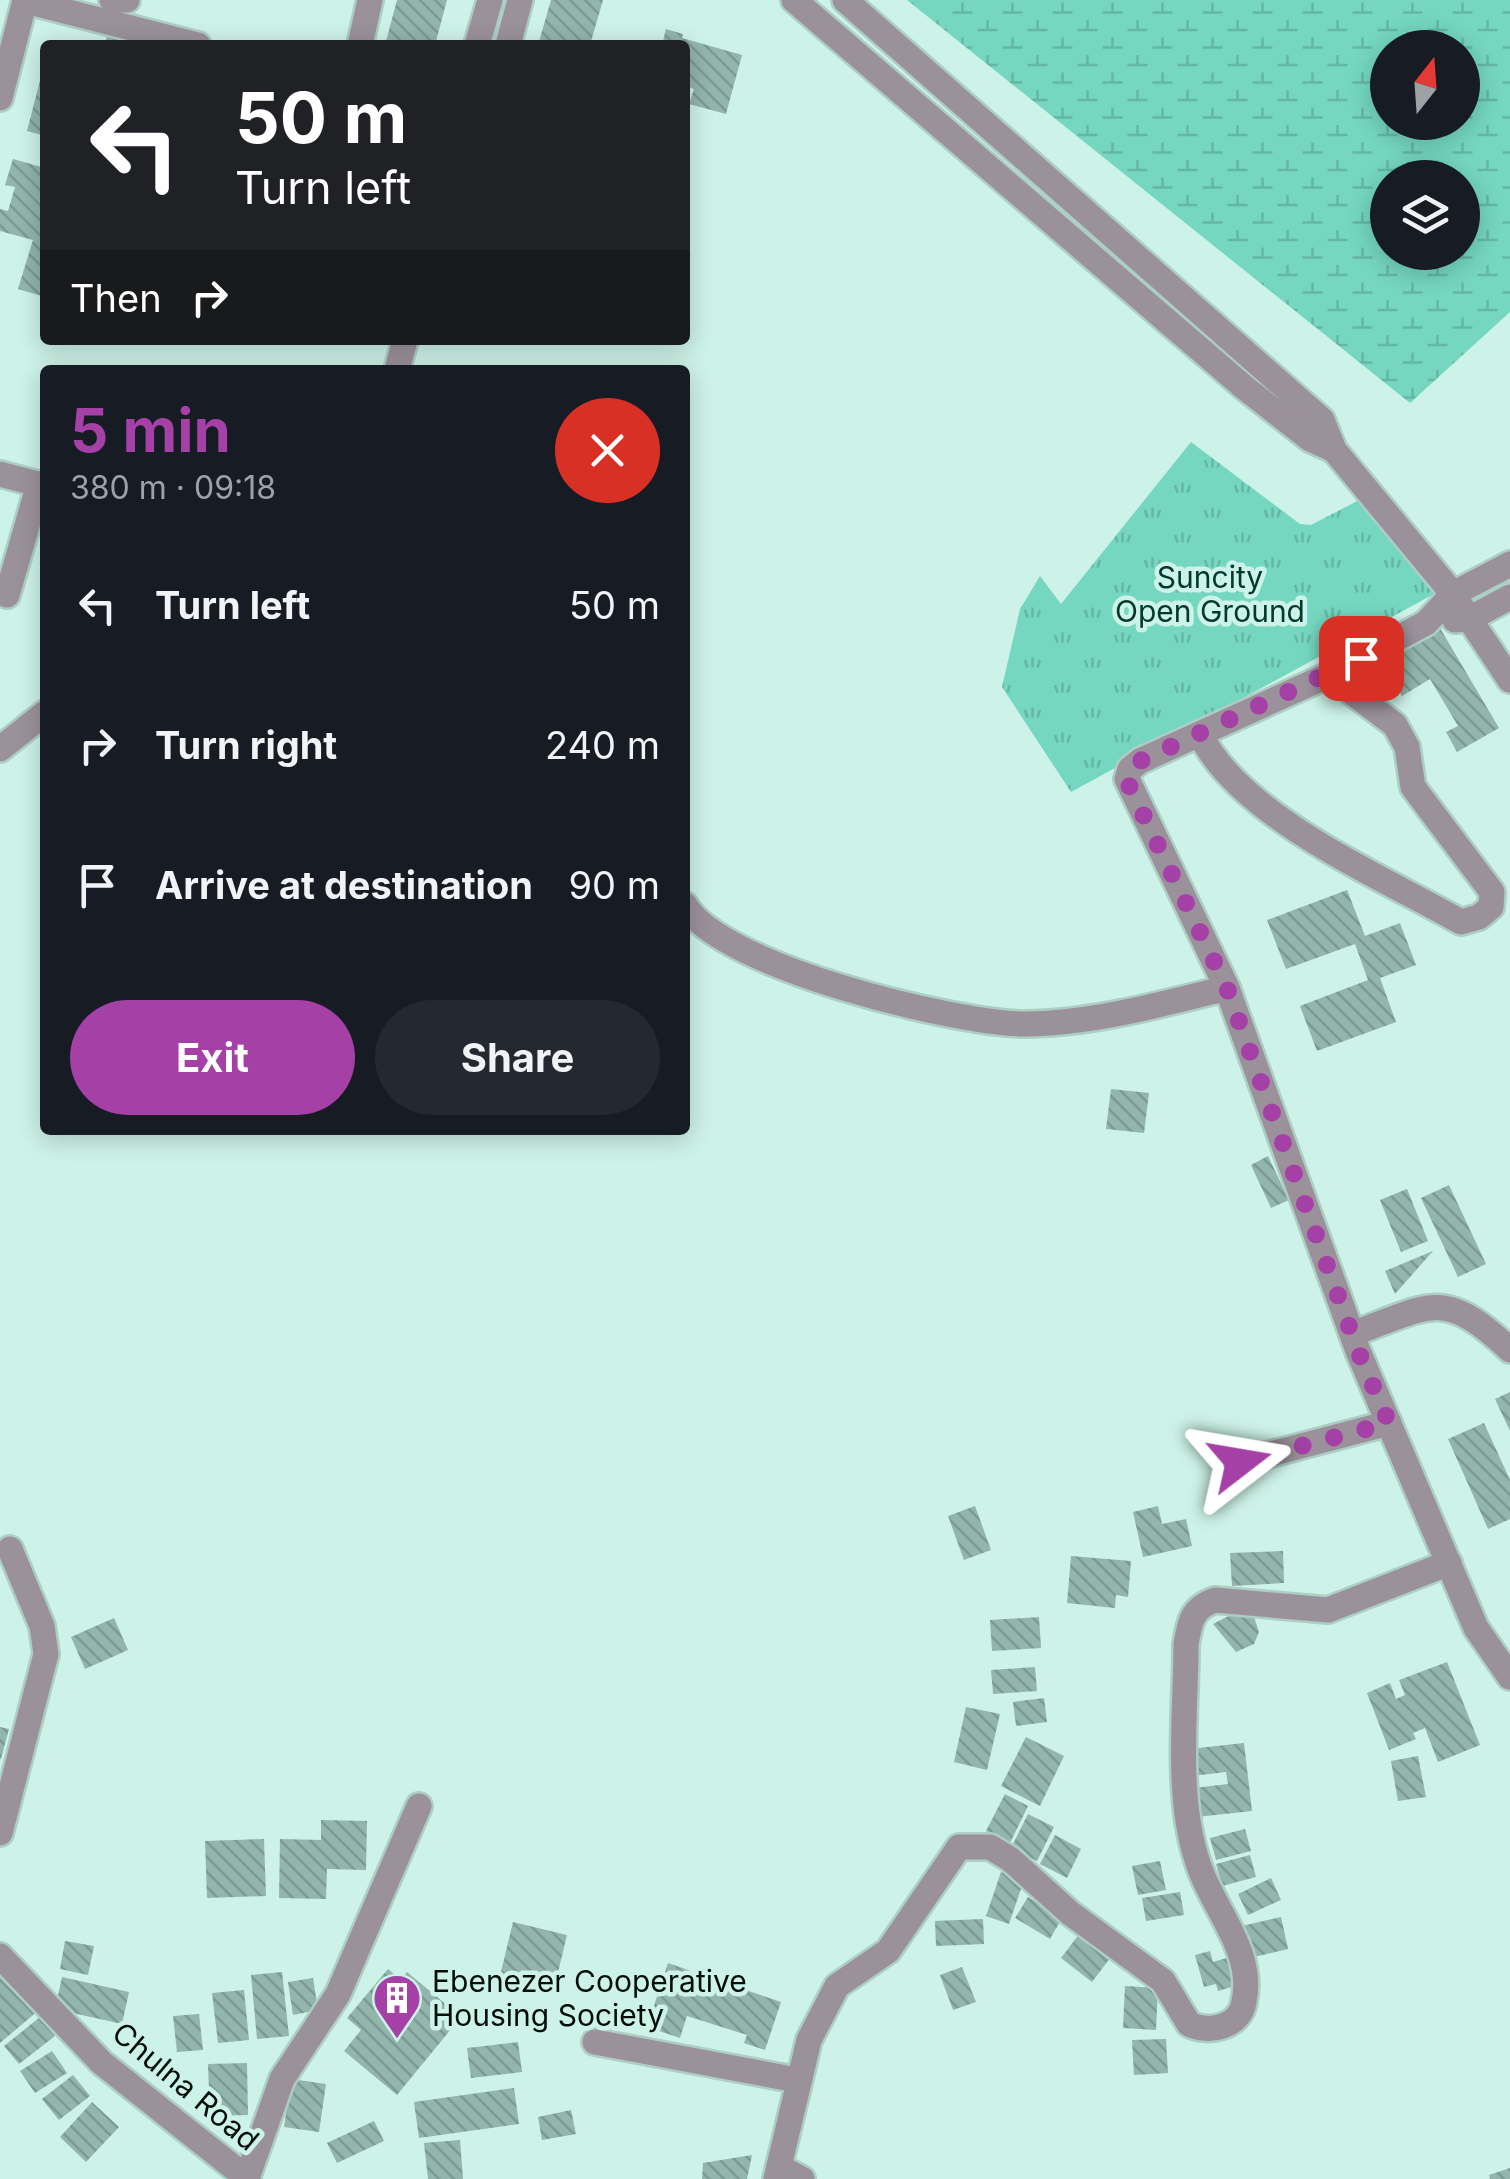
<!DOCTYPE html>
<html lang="en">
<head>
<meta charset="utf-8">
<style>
  :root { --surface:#171b24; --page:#242831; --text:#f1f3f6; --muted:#9ea1a6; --accent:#a440a6 }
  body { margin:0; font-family:Inter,sans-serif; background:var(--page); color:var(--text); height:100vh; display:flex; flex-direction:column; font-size:38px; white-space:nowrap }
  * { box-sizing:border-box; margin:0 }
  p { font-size:32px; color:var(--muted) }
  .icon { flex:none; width:55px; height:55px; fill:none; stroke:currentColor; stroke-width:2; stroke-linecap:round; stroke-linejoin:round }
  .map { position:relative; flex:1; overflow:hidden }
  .details { position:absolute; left:40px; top:365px; width:650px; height:770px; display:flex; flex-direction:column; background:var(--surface); border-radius:10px; box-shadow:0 5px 25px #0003 }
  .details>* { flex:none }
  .banner { position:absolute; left:40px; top:40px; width:650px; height:305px; border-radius:10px; box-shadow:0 5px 25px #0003; background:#202124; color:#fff; overflow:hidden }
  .needle { width:65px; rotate:17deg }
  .buttons { position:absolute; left:1370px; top:30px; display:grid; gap:20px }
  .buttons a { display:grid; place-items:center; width:110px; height:110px; border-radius:50%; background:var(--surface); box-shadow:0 5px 25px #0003; font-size:50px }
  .pin { position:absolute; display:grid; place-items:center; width:85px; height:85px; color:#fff; margin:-42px; border-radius:20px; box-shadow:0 5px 15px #0006 }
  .me { position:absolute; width:110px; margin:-55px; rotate:76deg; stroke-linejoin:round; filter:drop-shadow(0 0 8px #0008) }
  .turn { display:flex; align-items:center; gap:35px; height:210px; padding:0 30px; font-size:45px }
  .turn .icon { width:130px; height:130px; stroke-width:2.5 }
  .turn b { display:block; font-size:70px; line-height:85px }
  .then { display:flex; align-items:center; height:95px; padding:0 30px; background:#0003; gap:20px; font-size:38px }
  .round { display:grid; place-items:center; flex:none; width:105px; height:105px; border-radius:52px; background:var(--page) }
  .summary { display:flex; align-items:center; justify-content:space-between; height:170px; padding:0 30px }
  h1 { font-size:60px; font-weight:700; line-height:75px; color:var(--accent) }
  .primary-button { display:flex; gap:20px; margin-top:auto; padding:20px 30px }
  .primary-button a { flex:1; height:115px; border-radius:60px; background:var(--accent); color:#fff; font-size:40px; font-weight:700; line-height:115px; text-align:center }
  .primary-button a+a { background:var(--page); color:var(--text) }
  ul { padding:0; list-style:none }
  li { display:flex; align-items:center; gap:30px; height:140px; padding:0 30px }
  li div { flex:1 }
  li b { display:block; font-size:38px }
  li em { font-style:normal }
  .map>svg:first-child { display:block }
</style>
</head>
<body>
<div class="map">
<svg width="1510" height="2179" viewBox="0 0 1510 2179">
  <defs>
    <pattern id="wetland-marsh" width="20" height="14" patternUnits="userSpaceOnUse" patternTransform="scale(2.5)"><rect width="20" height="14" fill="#75d7c0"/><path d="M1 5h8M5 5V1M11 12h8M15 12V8" fill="none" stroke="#64b7a4"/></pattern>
    <pattern id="park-tufts" width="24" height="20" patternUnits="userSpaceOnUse" patternTransform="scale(2.5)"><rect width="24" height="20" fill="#75d7c0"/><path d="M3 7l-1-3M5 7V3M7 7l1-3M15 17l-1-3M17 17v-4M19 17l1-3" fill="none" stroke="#64b7a4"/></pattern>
    <pattern id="building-back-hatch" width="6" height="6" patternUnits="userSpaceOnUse" patternTransform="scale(2.5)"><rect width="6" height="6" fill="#92b5ac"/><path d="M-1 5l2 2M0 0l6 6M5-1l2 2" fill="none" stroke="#7c9a93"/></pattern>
  </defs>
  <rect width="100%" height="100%" fill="#cdf2e7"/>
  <path fill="url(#wetland-marsh)" fill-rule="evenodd" d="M907 0H1510V312L1410 403ZM1388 48H1462V122H1388ZM1388 178H1462V252H1388Z"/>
  <polygon fill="url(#park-tufts)" points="1191,442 1300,524 1311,525 1361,499 1443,589 1071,792 1002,687 1020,609 1040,576 1061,604"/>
  <g fill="url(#building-back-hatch)">
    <polygon points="397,0 447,0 435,45 385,45"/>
    <polygon points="551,0 603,0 590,45 538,45"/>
    <polygon points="666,29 683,34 682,38 742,55 726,114 689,104 694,89 685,86 685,45 662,45"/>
    <polygon points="107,35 132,42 132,45 105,45"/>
    <polygon points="44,65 45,65 45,136 27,131"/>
    <polygon points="13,159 45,168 45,297 18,289 33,240 0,231 0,209 8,211 15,187 5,185"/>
    <polygon points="1437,623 1499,728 1457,752 1446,732 1458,726 1430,679 1402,696 1379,657"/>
    <polygon points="1347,890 1365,936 1400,923 1416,965 1380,978 1396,1022 1317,1051 1300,1006 1368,980 1355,944 1286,969 1267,920"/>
    <polygon points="1111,1089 1149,1093 1144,1133 1106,1129"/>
    <polygon points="1268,1156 1289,1200 1271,1208 1251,1165"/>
    <polygon points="1449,1185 1486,1264 1458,1277 1421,1198"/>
    <polygon points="1407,1189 1428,1241 1401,1252 1380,1200"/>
    <polygon points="1433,1251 1395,1294 1385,1271"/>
    <polygon points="1510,1392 1510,1431 1495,1399"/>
    <polygon points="1484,1423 1510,1480 1510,1519 1488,1529 1448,1439"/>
    <polygon points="975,1506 991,1550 964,1560 948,1516"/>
    <polygon points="1158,1506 1162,1524 1186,1519 1192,1546 1143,1557 1133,1512"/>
    <polygon points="1283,1551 1284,1583 1232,1586 1230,1553"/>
    <polygon points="1071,1556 1131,1561 1128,1597 1116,1595 1115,1608 1067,1603"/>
    <polygon points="1250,1605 1259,1632 1254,1644 1236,1652 1213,1624"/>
    <polygon points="1039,1617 1041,1648 992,1651 990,1620"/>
    <polygon points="114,1618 128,1650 85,1669 71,1637"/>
    <polygon points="1447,1662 1480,1745 1438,1762 1425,1728 1413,1733 1416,1739 1389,1750 1367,1693 1390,1683 1396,1699 1405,1695 1399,1680"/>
    <polygon points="1035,1667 1037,1691 993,1694 991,1670"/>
    <polygon points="1044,1698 1047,1722 1016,1726 1013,1702"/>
    <polygon points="966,1707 1000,1714 987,1770 954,1762"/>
    <polygon points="0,1727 9,1729 1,1759 0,1759"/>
    <polygon points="1026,1737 1064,1756 1040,1806 1001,1786"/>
    <polygon points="1244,1743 1252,1811 1197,1817 1194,1788 1228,1784 1226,1772 1192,1776 1189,1749"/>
    <polygon points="1418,1756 1426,1797 1398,1801 1391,1761"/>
    <polygon points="1005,1794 1028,1806 1010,1843 986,1831"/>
    <polygon points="1028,1814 1054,1827 1037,1861 1011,1848"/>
    <polygon points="321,1820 367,1821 366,1870 327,1869 326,1899 279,1898 280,1839 321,1840"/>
    <polygon points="1245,1829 1251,1851 1216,1860 1210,1838"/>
    <polygon points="1055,1835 1081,1849 1067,1878 1040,1864"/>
    <polygon points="264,1839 266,1896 207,1898 205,1841"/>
    <polygon points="1250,1855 1256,1877 1222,1886 1216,1864"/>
    <polygon points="1160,1861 1166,1890 1138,1895 1132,1866"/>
    <polygon points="1001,1872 1024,1880 1009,1924 986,1916"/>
    <polygon points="1271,1878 1281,1900 1248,1915 1238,1894"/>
    <polygon points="1180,1892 1184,1915 1146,1921 1142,1898"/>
    <polygon points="1028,1897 1062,1918 1050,1939 1015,1918"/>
    <polygon points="1281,1917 1288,1949 1250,1958 1242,1926"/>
    <polygon points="983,1919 984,1944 936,1946 935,1921"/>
    <polygon points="513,1922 567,1935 554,1989 500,1976"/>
    <polygon points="1083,1929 1114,1953 1092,1982 1061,1958"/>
    <polygon points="65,1941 94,1946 88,1975 60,1969"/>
    <polygon points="1210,1951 1213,1962 1230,1957 1238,1985 1218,1991 1216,1984 1204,1987 1195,1955"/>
    <polygon points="668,1963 781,2002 765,2050 744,2043 747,2035 687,2016 680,2038 647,2027"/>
    <polygon points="962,1967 976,2002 953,2010 940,1975"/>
    <polygon points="388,1969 401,1980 407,1972 461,2017 397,2095 344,2051 361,2030 347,2018"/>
    <polygon points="7,1971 39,2010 0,2043 0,1977"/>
    <polygon points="282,1972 289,2036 257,2039 251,1975"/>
    <polygon points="62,1977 129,1992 122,2024 55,2009"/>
    <polygon points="313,1978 318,2010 293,2015 288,1982"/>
    <polygon points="1125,1986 1158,1988 1156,2030 1123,2028"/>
    <polygon points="244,1990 249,2040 218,2043 212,1993"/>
    <polygon points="199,2014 203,2050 177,2052 173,2016"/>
    <polygon points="40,2017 55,2036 19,2064 4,2046"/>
    <polygon points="1166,2039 1168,2073 1134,2075 1132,2040"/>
    <polygon points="518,2042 522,2072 471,2078 467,2048"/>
    <polygon points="52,2051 67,2073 35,2093 20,2071"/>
    <polygon points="247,2063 248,2115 210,2116 208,2064"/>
    <polygon points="73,2075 90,2096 59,2120 42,2099"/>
    <polygon points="291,2079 326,2084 319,2132 284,2127"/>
    <polygon points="514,2088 519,2124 419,2138 414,2102"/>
    <polygon points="92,2102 119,2127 86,2162 60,2137"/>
    <polygon points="571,2110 576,2134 542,2140 538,2117"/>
    <polygon points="374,2121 384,2141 337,2163 327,2143"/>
    <polygon points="460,2140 463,2179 428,2179 424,2143"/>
    <polygon points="752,2155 747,2179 702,2179 703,2163"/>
    <polygon points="1510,2168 1510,2179 1490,2179 1489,2175"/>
  </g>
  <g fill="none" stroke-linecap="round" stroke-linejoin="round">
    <g stroke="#adcec4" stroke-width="30">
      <g id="minor">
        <polyline points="112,0 127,0"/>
        <polyline points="794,0 1245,388 1310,439 1334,450"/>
        <polyline points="845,0 1322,420 1334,450 1453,594 1510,680"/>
        <polyline points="25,1 198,45"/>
        <polyline points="360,45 370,0"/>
        <polyline points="477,45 490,0"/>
        <polyline points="508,45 520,0"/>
        <polyline points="0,98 25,0"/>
        <polyline points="397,370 405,340"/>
        <polyline points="0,474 45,486"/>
        <polyline points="1510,564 1453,594 1426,623 1329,675 1140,761 1130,769 1127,779 1227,988 1358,1351 1476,1628 1510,1677"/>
        <polyline points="7,595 39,484"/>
        <polyline points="1455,620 1469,619 1510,597"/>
        <path d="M1200 734C1240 817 1382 877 1461 922L1479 917 1491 907 1492 892 1413 787 1407 747 1395 725 1329 675"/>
        <polyline points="0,749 45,713"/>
        <path d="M685 905C721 967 954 1023 1024 1024 1090 1024 1163 1004 1227 988"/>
        <path d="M1352 1334C1432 1305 1443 1287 1510 1350"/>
        <polyline points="1240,1462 1389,1423"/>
        <polyline points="0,1833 46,1654 42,1626 10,1549"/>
        <polyline points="0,1956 102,2063 248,2179"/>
        <polyline points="595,2042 797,2080"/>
        <polyline points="779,2167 802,2179"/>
        <polyline points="247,2178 282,2079 338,1994 419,1806"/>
        <path d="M776 2179 809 2040 837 1986 888 1951 959 1847H990L1010 1859 1070 1913 1163 1981 1189 2024C1209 2034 1240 2027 1244 2002 1254 1954 1219 1916 1202 1874 1174 1805 1186 1717 1186 1644 1190 1621 1192 1608 1215 1600L1328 1610 1449 1563"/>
      </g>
    </g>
    <use href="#minor" stroke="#9b919b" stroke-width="25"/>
  </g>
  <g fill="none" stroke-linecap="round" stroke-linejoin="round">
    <polyline stroke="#a440a6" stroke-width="18" stroke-dasharray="0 32.4" points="1240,1462 1389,1423 1358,1351 1227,988 1126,779 1140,761 1361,658"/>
  </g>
  <defs>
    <g id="building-pin" transform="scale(2.5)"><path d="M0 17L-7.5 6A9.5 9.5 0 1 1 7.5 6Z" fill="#a440a6" stroke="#cdf2e7"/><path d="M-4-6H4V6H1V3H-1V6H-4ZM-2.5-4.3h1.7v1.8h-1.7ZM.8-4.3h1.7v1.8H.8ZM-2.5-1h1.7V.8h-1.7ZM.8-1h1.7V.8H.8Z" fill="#fff"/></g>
  </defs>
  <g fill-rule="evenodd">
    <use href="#building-pin" x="397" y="1998"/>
  </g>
  <g text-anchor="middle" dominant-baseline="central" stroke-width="9" stroke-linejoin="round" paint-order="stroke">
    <g font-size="30" fill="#01392f" stroke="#cdf2e7">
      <text x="1210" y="577">Suncity<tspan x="1210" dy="34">Open Ground</tspan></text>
    </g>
    <g font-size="30" fill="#030e0b" stroke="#cdf2e7" text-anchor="start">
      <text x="432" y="1981">Ebenezer Cooperative<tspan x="432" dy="34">Housing Society</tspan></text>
    </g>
    <g font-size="30" fill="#030e0b" stroke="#cdf2e7">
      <text transform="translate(186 2086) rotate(40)">Chulna Road</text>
    </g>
  </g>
</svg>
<div class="buttons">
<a><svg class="needle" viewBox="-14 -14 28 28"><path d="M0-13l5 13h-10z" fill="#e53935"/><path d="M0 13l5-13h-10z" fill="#9ea1a6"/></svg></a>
<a><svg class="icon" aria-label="layers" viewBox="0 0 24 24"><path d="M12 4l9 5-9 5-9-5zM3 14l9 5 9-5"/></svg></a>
</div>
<div class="pin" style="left:1361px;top:658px;background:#d93025"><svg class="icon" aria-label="arrive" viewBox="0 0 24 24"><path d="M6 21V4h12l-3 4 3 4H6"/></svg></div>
<svg class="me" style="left:1240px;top:1462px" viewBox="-20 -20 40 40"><path d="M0-17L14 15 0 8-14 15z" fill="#a440a6" stroke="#fff" stroke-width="4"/></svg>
<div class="banner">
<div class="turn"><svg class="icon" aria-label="left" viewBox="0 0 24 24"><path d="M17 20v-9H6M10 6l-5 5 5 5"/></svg><div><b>50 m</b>Turn left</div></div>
<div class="then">Then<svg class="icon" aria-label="right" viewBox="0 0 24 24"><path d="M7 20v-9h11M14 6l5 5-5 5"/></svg></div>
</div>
<section class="details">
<div class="summary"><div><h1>5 min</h1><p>380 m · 09:18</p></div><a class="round" style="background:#d93025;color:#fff"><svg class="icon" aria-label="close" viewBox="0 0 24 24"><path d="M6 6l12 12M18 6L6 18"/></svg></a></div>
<ul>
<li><svg class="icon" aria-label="left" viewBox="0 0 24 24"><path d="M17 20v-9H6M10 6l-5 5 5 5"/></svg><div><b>Turn left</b></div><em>50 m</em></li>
<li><svg class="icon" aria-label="right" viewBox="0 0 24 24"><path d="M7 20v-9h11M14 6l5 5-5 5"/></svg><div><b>Turn right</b></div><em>240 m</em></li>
<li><svg class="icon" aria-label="arrive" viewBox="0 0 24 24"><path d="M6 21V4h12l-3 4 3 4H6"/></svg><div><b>Arrive at destination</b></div><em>90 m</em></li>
</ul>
<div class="primary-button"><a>Exit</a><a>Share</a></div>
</section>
</div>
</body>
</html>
